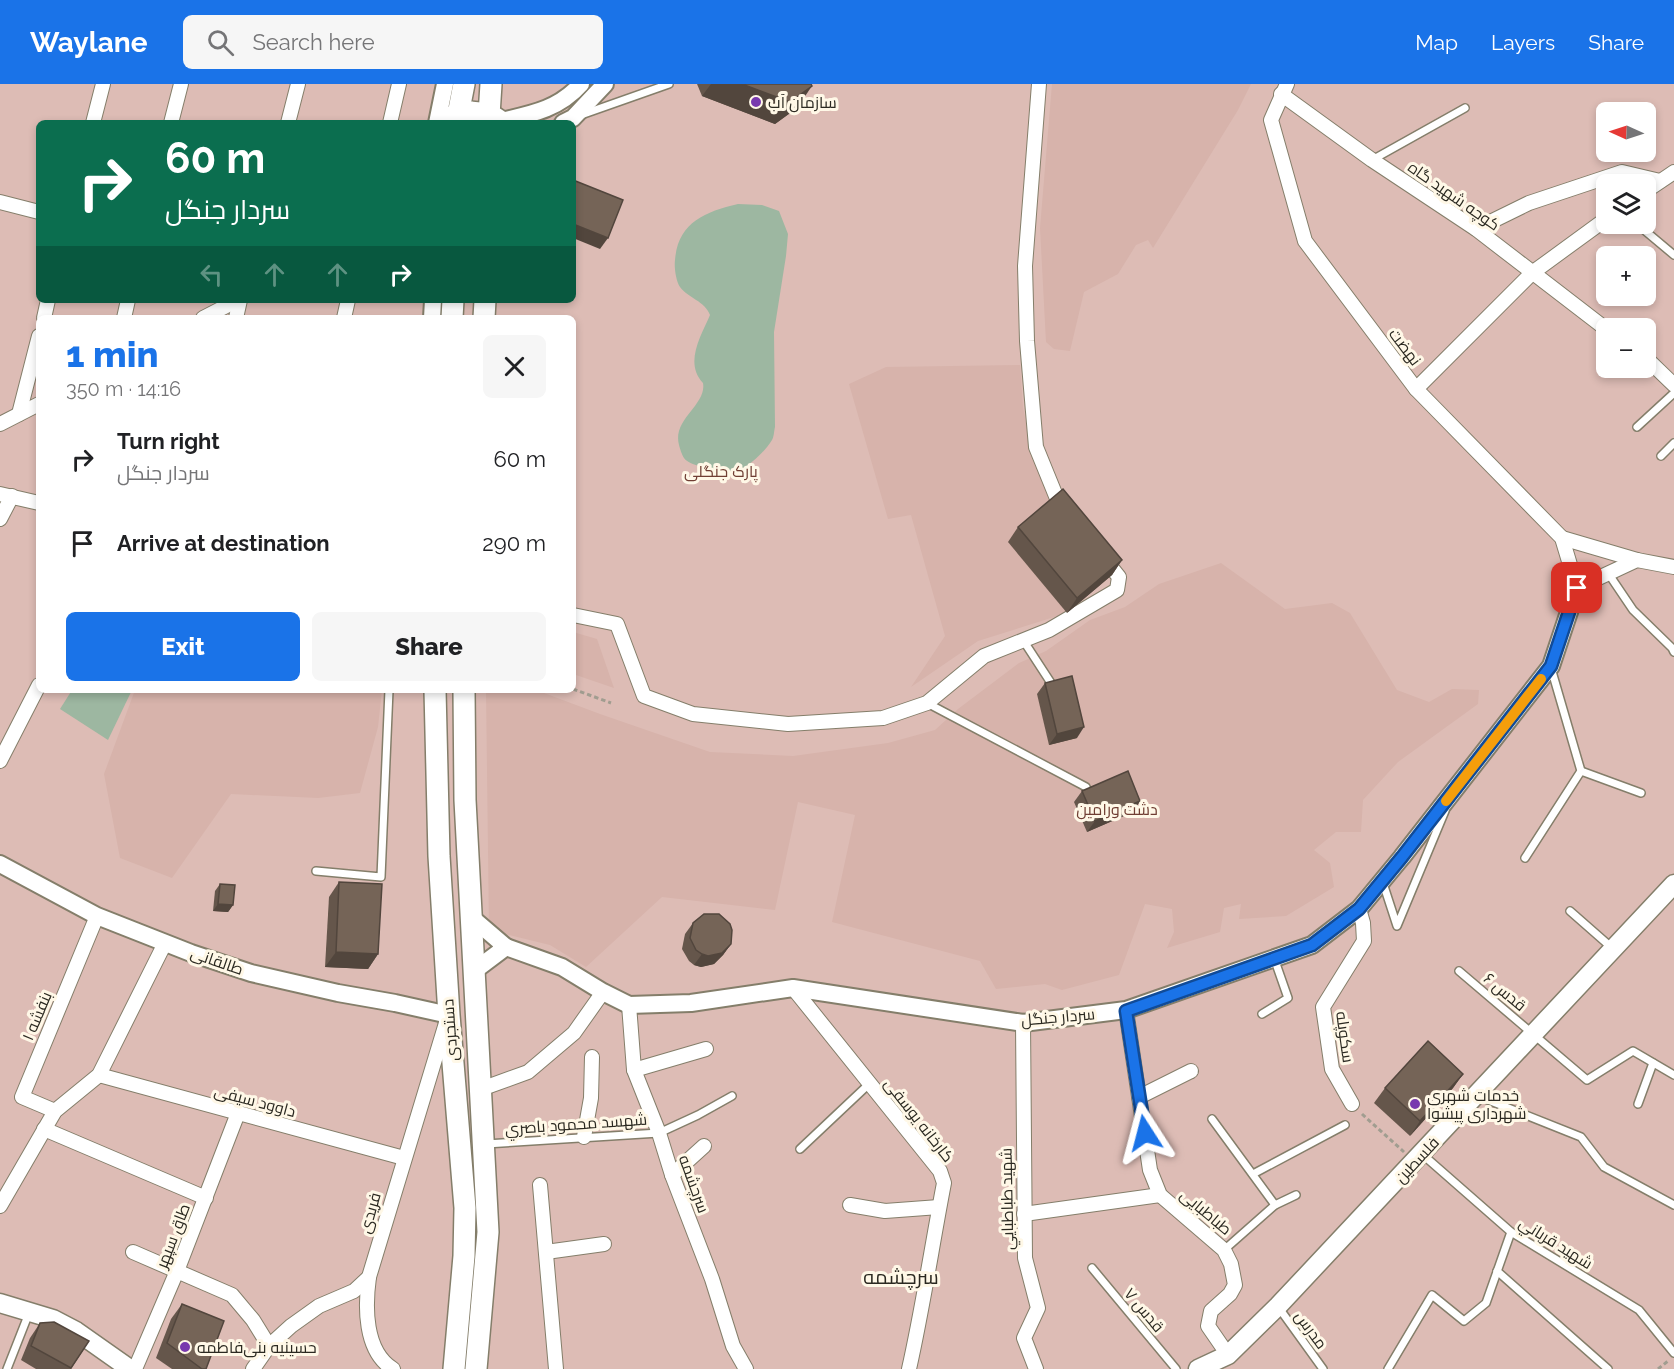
<!DOCTYPE html>
<html lang="en">
<head>
<meta charset="utf-8">
<style>
  :root { --surface:#fff; --page:#f6f6f6; --text:#202124; --muted:#757577; --accent:#1a73e8 }
  body { margin:0; font-family:Raleway,Cairo,sans-serif; background:var(--page); color:var(--text); height:100vh; display:flex; flex-direction:column; font-size:22px; white-space:nowrap }
  * { box-sizing:border-box; margin:0 }
  p { font-size:20px; color:var(--muted) }
  .icon { flex:none; width:33px; height:33px; fill:none; stroke:currentColor; stroke-width:2; stroke-linecap:round; stroke-linejoin:round }
  .map { position:relative; flex:1; overflow:hidden }
  .sheet { position:absolute; left:36px; top:231px; width:540px; height:378px; display:flex; flex-direction:column; background:var(--surface); border-radius:9px; box-shadow:0 3px 9px #0003 }
  .sheet>* { flex:none }
  .top-card { position:absolute; left:36px; top:36px; width:540px; height:183px; border-radius:9px; box-shadow:0 3px 9px #0003; background:#0b6e4f; color:#fff; overflow:hidden }
  .needle { width:39px; rotate:273deg }
  .fabs { position:absolute; left:1596px; top:18px; display:grid; gap:12px }
  .fabs a { display:grid; place-items:center; width:60px; height:60px; border-radius:9px; background:var(--surface); box-shadow:0 3px 9px #0003; font-size:30px }
  .pin { position:absolute; display:grid; place-items:center; width:51px; height:51px; color:#fff; margin:-26px; border-radius:12px; box-shadow:0 3px 9px #0006 }
  .me { position:absolute; width:66px; margin:-33px; rotate:351deg; stroke-linejoin:round; filter:drop-shadow(0 0 4px #0008) }
  .turn { display:flex; align-items:center; gap:21px; height:126px; padding:0 30px; font-size:27px }
  .turn .icon { width:78px; height:78px; stroke-width:2.5 }
  .turn b { display:block; font-size:42px; line-height:51px }
  .lanes { display:flex; align-items:center; height:57px; padding:0 30px; background:#0003; justify-content:center; gap:30px; direction:ltr }
  .lanes .off { opacity:.35 }
  .round { display:grid; place-items:center; flex:none; width:63px; height:63px; border-radius:9px; background:var(--page) }
  .overview { display:flex; align-items:center; justify-content:space-between; height:102px; padding:0 30px }
  h1 { font-size:36px; font-weight:800; line-height:45px; color:var(--accent) }
  .cta { display:flex; gap:12px; margin-top:auto; padding:12px 30px }
  .cta a { flex:1; height:69px; border-radius:9px; background:var(--accent); color:#fff; font-size:24px; font-weight:800; line-height:69px; text-align:center }
  .cta a+a { background:var(--page); color:var(--text) }
  ul { padding:0; list-style:none }
  li { display:flex; align-items:center; gap:18px; height:84px; padding:0 30px }
  li div { flex:1 }
  li b { display:block; font-size:22px }
  li em { font-style:normal }
  header { display:flex; align-items:center; gap:36px; box-sizing:border-box; height:84px; padding:0 30px; background:var(--accent); color:#fff }
  header strong { font-size:28px }
  nav { display:flex; gap:33px; margin-inline-start:auto; font-size:21px }
  .search { width:420px; height:54px; background:var(--page); display:flex; align-items:center; gap:15px; box-sizing:border-box; padding:0 21px; border-radius:9px; color:var(--muted); font-size:22px }
  .map>svg:first-child { display:block }
</style>
</head>
<body>
<header>
<strong>Waylane</strong>
<div class="search"><svg class="icon" aria-label="search" viewBox="0 0 24 24"><circle cx="10" cy="10" r="6"/><path d="M15 15l6 6"/></svg>Search here</div>
<nav><a>Map</a><a>Layers</a><a>Share</a></nav>
</header>
<div class="map">
<svg width="1674" height="1285" viewBox="0 0 1674 1285">
  <rect width="100%" height="100%" fill="#fff8e7"/>
  <path fill="#ddbcb5" fill-rule="evenodd" d="M0 0H1674V1285H0ZM1606 28H1646V68H1606ZM39 39H573V216H39ZM1606 100H1646V140H1606ZM1606 172H1646V212H1606ZM39 234H573V606H39ZM1606 244H1646V284H1606Z"/>
  <g fill="#d7b3ab">
    <polygon points="1052,0 1251,0 1238,26 1153,164 1148,156 1136,161 1118,190 1084,208 1070,267 1054,265 1046,258 1040,144"/>
    <polygon points="1020,281 1023,323 1032,370 1112,491 1067,529 978,557 911,603 945,552 911,431 888,435 849,300 886,283"/>
    <polygon points="1221,479 1285,525 1332,519 1350,529 1397,606 1429,618 1452,605 1479,606 1478,620 1398,678 1363,716 1361,748 1336,748 1314,766 1330,779 1334,803 1286,832 1239,835 1241,820 1224,824 1220,848 1167,864 1174,848 1172,825 1145,820 1119,891 1062,906 1045,900 996,905 980,877 832,838 855,731 798,718 775,826 662,813 586,883 550,861 489,846 486,606 536,606 600,630 710,668 793,672 888,659 935,646 958,625 1019,579 1046,567 1090,536 1125,523 1159,500"/>
    <polygon points="573,548 597,555 614,604 573,590"/>
    <polygon points="135,606 382,606 378,643 360,709 318,714 231,710 172,794 120,774 104,690"/>
  </g>
  <g fill="#9db7a1">
    <path d="M738 120 762 121 779 127 788 150 786 172 774 248 775 343C774 347 774 353 772 356 766 366 752 380 741 385 731 390 691 384 684 374 682 371 680 365 679 361 672 335 707 321 703 299 684 279 701 252 710 231 705 217 688 214 680 203 676 197 674 183 675 176 678 139 704 128 738 120Z"/>
    <polygon points="72,606 132,606 108,656 60,625"/>
  </g>
  <g fill="none" stroke-linecap="round" stroke-linejoin="round">
    <g stroke="#847e6a" stroke-width="10">
      <g id="service">
        <polyline points="581,31 669,0"/>
        <polyline points="1372,76 1465,24"/>
        <polyline points="1637,140 1674,171"/>
        <polyline points="1637,343 1674,309"/>
        <polyline points="1661,372 1674,359"/>
        <polyline points="1608,489 1633,526 1672,564 1674,568"/>
        <polyline points="1023,556 1051,599"/>
        <polyline points="927,619 1086,703"/>
        <polyline points="1581,687 1641,709"/>
        <polyline points="1525,774 1581,687 1551,584"/>
        <polyline points="316,787 381,793 389,606"/>
        <polyline points="1383,799 1397,842 1445,727"/>
        <polyline points="1570,827 1611,863"/>
        <polyline points="1459,887 1587,996 1633,967 1674,991"/>
        <polyline points="1262,930 1288,914 1274,874"/>
        <polyline points="1478,1012 1581,1053 1604,1083 1674,1121"/>
        <polyline points="1638,1020 1653,979"/>
        <polyline points="1212,1035 1275,1121"/>
        <polyline points="486,1060 659,1049 698,1031 732,1012"/>
        <polyline points="800,1065 869,1000"/>
        <polyline points="1422,1070 1511,1148 1639,1226 1674,1269"/>
        <polyline points="1253,1090 1345,1041"/>
        <polyline points="1224,1166 1275,1121 1296,1111"/>
        <polyline points="1092,1184 1176,1285"/>
        <polyline points="1497,1187 1608,1285"/>
        <polyline points="1279,1224 1323,1285"/>
        <polyline points="7,1285 29,1229"/>
        <polyline points="1388,1285 1432,1211 1464,1237 1486,1219 1511,1148"/>
      </g>
    </g>
    <g stroke="#847e6a" stroke-width="16">
      <g id="minor">
        <polyline points="1039,0 1025,182 1027,257 1036,363 1058,417 1065,425"/>
        <polyline points="1287,0 1271,36 1305,157 1416,305 1562,454 1577,504 1637,476 1674,483"/>
        <polyline points="1281,10 1372,76 1476,145 1606,245"/>
        <polyline points="93,39 103,0"/>
        <polyline points="171,39 181,0"/>
        <polyline points="288,39 298,0"/>
        <polyline points="390,39 399,0"/>
        <polyline points="1646,107 1674,88"/>
        <polyline points="0,118 39,128"/>
        <polyline points="1476,145 1529,119 1622,88 1660,97"/>
        <polyline points="44,234 48,216"/>
        <polyline points="124,234 128,216"/>
        <polyline points="203,234 238,216"/>
        <polyline points="236,234 240,216"/>
        <polyline points="344,234 348,216"/>
        <polyline points="1646,274 1674,301"/>
        <polyline points="1416,305 1532,189 1606,135"/>
        <polyline points="19,330 39,252"/>
        <polyline points="0,340 39,320"/>
        <polyline points="0,410 39,419"/>
        <polyline points="0,435 12,412"/>
        <polyline points="1562,454 1637,476"/>
        <polyline points="573,531 617,540 644,612 693,630 788,640 883,634 927,619 984,572 1049,546 1117,506 1119,493 1103,473"/>
        <polyline points="0,677 39,601"/>
        <path d="M793 904 940 1087 944 1099C932 1161 923 1223 909 1285"/>
        <polyline points="629,921 634,986 659,1049 672,1091 712,1195 733,1262 746,1285"/>
        <polyline points="1126,926 1150,1086 1160,1111 1224,1166 1231,1180 1235,1201 1230,1210 1211,1227 1208,1242 1228,1271"/>
        <polyline points="1023,939 1025,1174 1038,1224 1024,1254 1036,1285"/>
        <polyline points="634,986 706,965"/>
        <polyline points="99,991 404,1074"/>
        <polyline points="481,1005 528,988 574,949 603,908"/>
        <polyline points="1139,1013 1191,987"/>
        <polyline points="1352,1020 1332,985 1323,923 1364,857 1363,839 1359,825"/>
        <polyline points="55,1027 22,1013 97,832"/>
        <polyline points="44,1045 206,1114"/>
        <polyline points="584,1053 591,1014 592,973"/>
        <polyline points="672,1091 704,1062"/>
        <polyline points="540,1101 556,1285"/>
        <polyline points="850,1121 885,1127 939,1123"/>
        <polyline points="0,1122 55,1027 99,991 165,859"/>
        <polyline points="1024,1130 1160,1111"/>
        <polyline points="133,1168 232,1211 253,1236 269,1262"/>
        <polyline points="546,1168 604,1160"/>
        <path d="M369 1193C365 1222 364 1267 393 1285"/>
        <polyline points="135,1285 177,1187 238,1029"/>
        <polyline points="253,1285 269,1262 291,1242 319,1222 354,1207 369,1193 446,939"/>
      </g>
    </g>
    <g stroke="#847e6a" stroke-width="20">
      <g id="tertiary">
        <path d="M501 37C532 30 559 25 581 0"/>
        <polyline points="437,39 445,0"/>
        <polyline points="563,39 573,34 605,0"/>
        <polyline points="432,234 433,216"/>
        <polyline points="0,780 97,832 191,869 251,889 338,909 395,919 449,931"/>
        <polyline points="471,833 506,863 474,887"/>
        <polyline points="506,863 562,883 603,908 629,921 691,919 793,904 1023,939 1126,926 1312,861 1359,825 1402,773 1551,582 1577,504"/>
      </g>
    </g>
    <g stroke="#847e6a" stroke-width="21">
      <g id="secondary">
        <polyline points="0,1219 53,1235 76,1247 130,1285"/>
        <polyline points="1198,1285 1228,1271 1278,1222 1674,800"/>
      </g>
    </g>
    <g stroke="#847e6a" stroke-width="24">
      <g id="primary">
        <polyline points="458,31 464,0"/>
        <polyline points="489,31 491,0"/>
        <path d="M443 39C460 24 486 25 503 39"/>
        <polyline points="452,234 453,216"/>
        <polyline points="484,234 485,216"/>
        <polyline points="435,606 439,772 449,931 465,1124 464,1172 454,1285"/>
        <polyline points="464,606 465,716 488,1148 476,1285"/>
      </g>
    </g>
    <g stroke="#a19d90" stroke-width="3" stroke-dasharray="4.5 3" stroke-linecap="butt">
      <polyline points="573,605 611,619"/>
      <polyline points="1362,1030 1404,1068"/>
      <polyline points="1658,1285 1668,1277"/>
    </g>
    <use href="#service" stroke="#fff" stroke-width="7"/>
    <use href="#minor" stroke="#fff" stroke-width="14"/>
    <use href="#tertiary" stroke="#fff" stroke-width="16"/>
    <use href="#secondary" stroke="#fff" stroke-width="18"/>
    <use href="#primary" stroke="#fff" stroke-width="21"/>
  </g>
  <g fill="#65564b">
    <polygon points="697,0 811,0 797,24 775,40 702,12"/>
    <polygon points="1018,443 1122,476 1112,491 1067,529 1008,458"/>
    <polygon points="1045,599 1077,654 1049,661 1037,610"/>
    <polygon points="1082,707 1140,717 1133,728 1087,748 1074,718"/>
    <polygon points="339,798 378,870 368,885 325,883 329,813"/>
    <polygon points="220,800 233,821 228,828 213,827 215,807"/>
    <polygon points="693,839 731,860 723,871 714,880 701,883 694,881 689,877 682,865 685,850"/>
    <polygon points="1463,990 1453,1004 1410,1052 1374,1019 1385,1004"/>
    <polygon points="182,1220 206,1285 172,1285 156,1274 171,1235"/>
    <polygon points="40,1239 89,1257 71,1285 36,1285 21,1276 30,1254"/>
  </g>
  <g fill="#52463d">
    <polygon points="711,0 742,0 812,2 797,24 775,40 702,12"/>
    <polygon points="573,140 608,154 600,165 573,154"/>
    <polygon points="1122,476 1112,491 1067,529 1077,514"/>
    <polygon points="1084,643 1077,654 1049,661 1057,650"/>
    <polygon points="1140,717 1133,728 1087,748 1095,737"/>
    <polygon points="218,820 233,821 228,828 213,827"/>
    <polygon points="731,860 723,871 714,880 701,883 694,881 702,870"/>
    <polygon points="336,868 378,870 368,885 325,883"/>
    <polygon points="1463,990 1453,1004 1410,1052 1420,1037"/>
  </g>
  <g fill="#756457" stroke="#52463d" stroke-width="1.5">
    <polygon points="742,0 811,0 812,2 790,18"/>
    <polygon points="573,96 623,116 608,154 573,140"/>
    <polygon points="1063,405 1122,476 1077,514 1018,443"/>
    <polygon points="1072,592 1084,643 1057,650 1045,599"/>
    <polygon points="1128,687 1140,717 1095,737 1082,707"/>
    <polygon points="339,798 382,800 378,870 336,868"/>
    <polygon points="220,800 235,801 233,821 218,820"/>
    <polygon points="704,830 719,830 730,840 732,846 731,860 722,869 708,872 702,870 696,866 690,854 693,839"/>
    <polygon points="1428,957 1463,990 1420,1037 1385,1004"/>
    <polygon points="182,1220 224,1237 206,1285 202,1285 167,1259"/>
    <polygon points="54,1238 89,1257 71,1284 31,1262 40,1239"/>
  </g>
  <g fill="none" stroke-linecap="round" stroke-linejoin="round">
    <g stroke="#114b97" stroke-width="15">
      <polyline id="route" points="1145,1049 1126,927 1312,861 1359,825 1402,773 1551,582 1577,504"/>
    </g>
    <use href="#route" stroke="#1a73e8" stroke-width="10"/>
    <polyline stroke="#f59e0b" stroke-width="10" points="1446,717 1541,595"/>
  </g>
  <g fill="#7839ae" stroke="#fff8e7" stroke-width="2">
    <circle cx="756" cy="18" r="6"/>
    <circle cx="1415" cy="1020" r="6"/>
    <circle cx="185" cy="1263" r="6"/>
  </g>
  <g text-anchor="middle" dominant-baseline="central" stroke-width="6" stroke-linejoin="round" paint-order="stroke">
    <g font-size="16" fill="#2b2921" stroke="#fff8e7" text-anchor="start">
      <text x="768" y="18">سازمان آب</text>
      <text x="1427" y="1011">خدمات شهری<tspan x="1427" dy="18">شهرداری پیشوا</tspan></text>
      <text x="197" y="1263">حسینیه بنی‌فاطمه</text>
    </g>
    <g font-size="16" fill="#2b2921" stroke="#fff8e7">
      <text transform="translate(1454 112) rotate(35)">کوچه شهید گاه</text>
      <text transform="translate(1405 263) rotate(53)">نهضت</text>
      <text transform="translate(217 877) rotate(19)">طالقانی</text>
      <text transform="translate(1505 908) rotate(40)">قدس ۶</text>
      <text transform="translate(37 932) rotate(-67)">بنفشه ۱</text>
      <text transform="translate(1058 933) rotate(-5)">سردار جنگل</text>
      <text transform="translate(450 946) rotate(-94)">دستجردی</text>
      <text transform="translate(1345 953) rotate(82)">سکوپله</text>
      <text transform="translate(255 1017) rotate(15)">داوود سیفی</text>
      <text transform="translate(919 1036) rotate(52)">کارخانه یوسفی</text>
      <text transform="translate(576 1040) rotate(-4)">شهسد محمود باصري</text>
      <text transform="translate(1417 1076) rotate(-47)">فلسطین</text>
      <text transform="translate(694 1100) rotate(70)">سرچشمه</text>
      <text transform="translate(1007 1115) rotate(-91)">شهيد طباطبايي</text>
      <text transform="translate(1206 1128) rotate(40)">طباطبایی</text>
      <text transform="translate(370 1129) rotate(-74)">فریدی</text>
      <text transform="translate(173 1152) rotate(-69)">طاق سپهر</text>
      <text transform="translate(1556 1159) rotate(32)">شهيد قرباني</text>
      <text transform="translate(1144 1226) rotate(50)">قدس ۷</text>
      <text transform="translate(1311 1246) rotate(54)">مدرس</text>
    </g>
    <g font-size="16" fill="#703e33" stroke="#fff8e7">
      <text x="721" y="387">پارک جنگلی</text>
      <text x="1117" y="725">دشت ورامین</text>
    </g>
    <g font-size="20" fill="#2b2921" stroke="#fff8e7">
      <text x="901" y="1193">سرچشمه</text>
    </g>
  </g>
</svg>
<div class="fabs">
<a><svg class="needle" viewBox="-14 -14 28 28"><path d="M0-13l5 13h-10z" fill="#e53935"/><path d="M0 13l5-13h-10z" fill="#757577"/></svg></a>
<a><svg class="icon" aria-label="layers" viewBox="0 0 24 24"><path d="M12 4l9 5-9 5-9-5zM3 14l9 5 9-5"/></svg></a>
<a>+</a>
<a>−</a>
</div>
<div class="pin" style="left:1577px;top:504px;background:#d93025"><svg class="icon" aria-label="arrive" viewBox="0 0 24 24"><path d="M6 21V4h12l-3 4 3 4H6"/></svg></div>
<svg class="me" style="left:1145px;top:1049px" viewBox="-20 -20 40 40"><path d="M0-17L14 15 0 8-14 15z" fill="#1a73e8" stroke="#fff" stroke-width="4"/></svg>
<div class="top-card">
<div class="turn"><svg class="icon" aria-label="right" viewBox="0 0 24 24"><path d="M7 20v-9h11M14 6l5 5-5 5"/></svg><div><b>60 m</b>سردار جنگل</div></div>
<div class="lanes"><svg class="icon off" aria-label="left" viewBox="0 0 24 24"><path d="M17 20v-9H6M10 6l-5 5 5 5"/></svg><svg class="icon off" aria-label="ahead" viewBox="0 0 24 24"><path d="M12 20V5M6 11l6-6 6 6"/></svg><svg class="icon off" aria-label="ahead" viewBox="0 0 24 24"><path d="M12 20V5M6 11l6-6 6 6"/></svg><svg class="icon" aria-label="right" viewBox="0 0 24 24"><path d="M7 20v-9h11M14 6l5 5-5 5"/></svg></div>
</div>
<section class="sheet">
<div class="overview"><div><h1>1 min</h1><p>350 m · 14:16</p></div><a class="round"><svg class="icon" aria-label="close" viewBox="0 0 24 24"><path d="M6 6l12 12M18 6L6 18"/></svg></a></div>
<ul>
<li><svg class="icon" aria-label="right" viewBox="0 0 24 24"><path d="M7 20v-9h11M14 6l5 5-5 5"/></svg><div><b>Turn right</b><p>سردار جنگل</p></div><em>60 m</em></li>
<li><svg class="icon" aria-label="arrive" viewBox="0 0 24 24"><path d="M6 21V4h12l-3 4 3 4H6"/></svg><div><b>Arrive at destination</b></div><em>290 m</em></li>
</ul>
<div class="cta"><a>Exit</a><a>Share</a></div>
</section>
</div>
</body>
</html>
